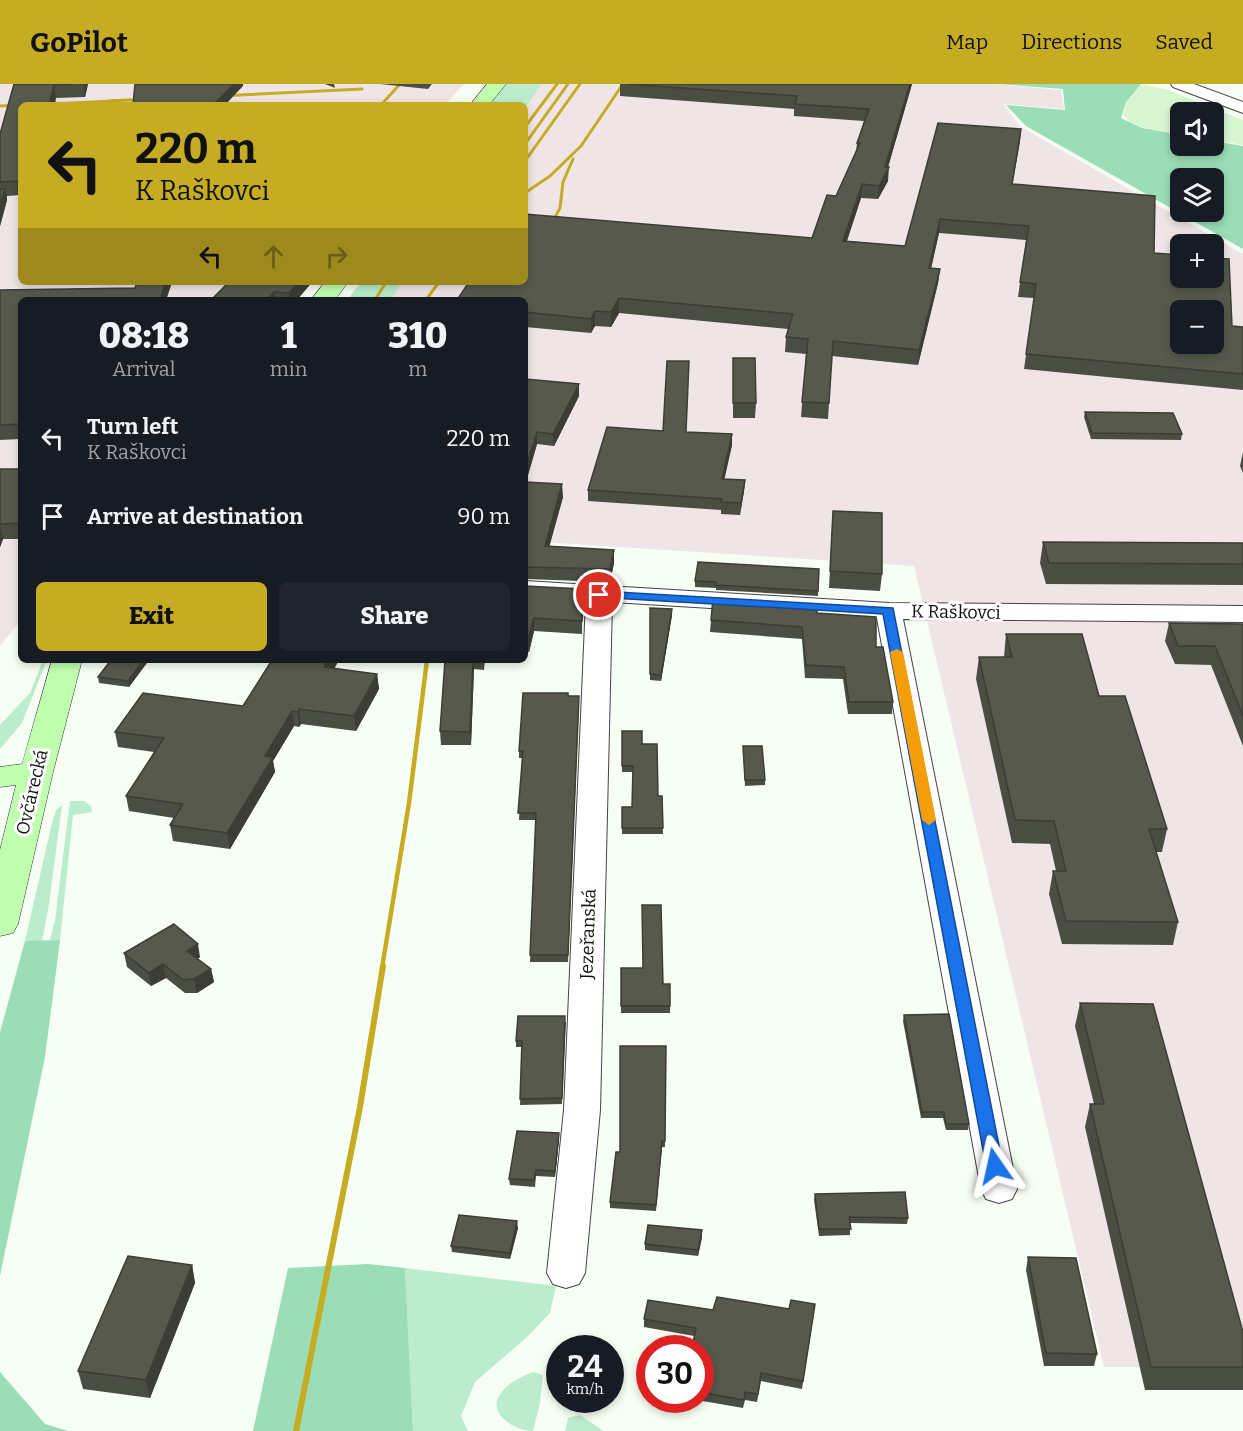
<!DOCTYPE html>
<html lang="en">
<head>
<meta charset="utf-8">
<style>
  :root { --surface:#171b24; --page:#20242c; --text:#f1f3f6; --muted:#9ea1a6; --accent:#c6ac23 }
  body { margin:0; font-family:Bitter,serif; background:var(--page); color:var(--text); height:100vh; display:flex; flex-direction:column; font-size:22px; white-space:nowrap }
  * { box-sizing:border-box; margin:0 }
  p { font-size:20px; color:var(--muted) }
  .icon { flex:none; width:33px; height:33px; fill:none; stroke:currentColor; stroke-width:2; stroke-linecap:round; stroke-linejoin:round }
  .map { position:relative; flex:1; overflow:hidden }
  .side { position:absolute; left:18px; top:213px; width:510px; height:366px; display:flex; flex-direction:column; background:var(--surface); border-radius:9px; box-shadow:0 3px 9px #0003 }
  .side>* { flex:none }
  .hud { position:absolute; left:18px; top:18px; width:510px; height:183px; border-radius:9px; box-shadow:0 3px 9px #0003; background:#c6ac23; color:#111; overflow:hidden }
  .fabs { position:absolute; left:1170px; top:18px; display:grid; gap:12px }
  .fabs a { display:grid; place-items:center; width:54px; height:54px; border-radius:9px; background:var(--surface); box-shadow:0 3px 9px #0003; font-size:30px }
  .speed { position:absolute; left:546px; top:1251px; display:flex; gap:12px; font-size:30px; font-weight:700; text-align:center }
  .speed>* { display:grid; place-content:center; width:78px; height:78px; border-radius:50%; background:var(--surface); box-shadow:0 3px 9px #0003; line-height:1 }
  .speed small { font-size:15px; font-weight:400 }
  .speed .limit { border:9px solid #d22; background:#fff; color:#111 }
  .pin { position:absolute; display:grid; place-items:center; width:51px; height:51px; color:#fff; margin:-26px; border:3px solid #fff; border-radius:50%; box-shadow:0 2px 6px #0007 }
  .me { position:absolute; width:66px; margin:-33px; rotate:349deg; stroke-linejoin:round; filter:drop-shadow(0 0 4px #0008) }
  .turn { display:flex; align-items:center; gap:21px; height:126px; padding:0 18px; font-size:27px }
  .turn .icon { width:78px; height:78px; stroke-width:2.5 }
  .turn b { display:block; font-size:42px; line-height:51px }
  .lanes { display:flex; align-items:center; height:57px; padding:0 18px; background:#0003; justify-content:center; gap:30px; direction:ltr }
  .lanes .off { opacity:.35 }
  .eta { display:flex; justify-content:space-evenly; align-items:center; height:102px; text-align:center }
  .eta b { font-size:36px; font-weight:800; line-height:42px }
  .button { display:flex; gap:12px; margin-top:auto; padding:12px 18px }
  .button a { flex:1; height:69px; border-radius:9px; background:var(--accent); color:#111; font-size:24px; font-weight:800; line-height:69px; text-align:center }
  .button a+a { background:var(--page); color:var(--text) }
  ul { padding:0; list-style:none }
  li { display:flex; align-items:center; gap:18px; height:78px; padding:0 18px }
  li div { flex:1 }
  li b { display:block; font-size:22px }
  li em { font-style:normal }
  header { display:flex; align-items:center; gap:36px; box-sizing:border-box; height:84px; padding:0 30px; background:var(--accent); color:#111 }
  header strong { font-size:28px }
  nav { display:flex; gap:33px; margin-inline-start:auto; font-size:21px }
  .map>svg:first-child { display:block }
</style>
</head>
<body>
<header>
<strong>GoPilot</strong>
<nav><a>Map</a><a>Directions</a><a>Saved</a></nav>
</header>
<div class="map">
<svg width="1243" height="1347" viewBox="0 0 1243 1347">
  <rect width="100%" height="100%" fill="#f7fff4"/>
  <g fill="#efe5e7" fill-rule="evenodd">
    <polygon points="0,0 464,0 445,21 21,21 21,198 290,198 275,216 21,216 21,536 0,562"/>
    <path d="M542 0H994L1061 6 1064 25 1003 20 1021 43 1243 170V1283H1104L914 482 525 457V216H391L402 198H525V25ZM1180 160H1214V194H1180ZM1180 226H1214V260H1180Z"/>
  </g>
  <polygon fill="#d9f6d2" points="1142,0 1168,6 1243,36 1243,61 1214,56 1214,28 1180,28 1180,51 1157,48 1131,39 1123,31 1126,18 1135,5"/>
  <g fill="#bbeccd">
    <polygon points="505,0 542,0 525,25 525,21 488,21"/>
    <polygon points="361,198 402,198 391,216 347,216"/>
    <polygon points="43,576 47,576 22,639 0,665 0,641 30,609"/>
    <polygon points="70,717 84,717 91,722 92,728 73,731 60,856 50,856 55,836"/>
    <polygon points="62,721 49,820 42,857 25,857 52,739 56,726"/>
    <polygon points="405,1184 556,1202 550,1229 527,1253 475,1298 461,1332 468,1347 413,1347"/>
    <path d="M533 1288 543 1291 540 1319 533 1347C515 1347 485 1329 501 1309 509 1298 521 1293 533 1288Z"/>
    <polygon points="580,1331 602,1346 603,1347 565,1347 568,1334"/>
  </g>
  <g fill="#9addb7" fill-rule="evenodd">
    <path d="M998 0H1141L1126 18 1121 34 1142 44 1180 51V62H1214V57L1243 62V165L1026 42 1006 21 1065 26 1063 5ZM1180 94H1214V128H1180Z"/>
    <polygon points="60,856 45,973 0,1192 0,948 25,857"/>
    <polygon points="368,1180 405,1184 413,1347 253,1347 288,1184"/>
    <polygon points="0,1288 45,1340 68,1347 0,1347"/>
  </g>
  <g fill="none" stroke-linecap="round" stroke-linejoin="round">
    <g stroke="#434343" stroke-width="2">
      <g id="street">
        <polygon points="1171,0 1194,0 1243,18 1243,29 1173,3"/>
        <polygon points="525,497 889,519 1243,522 1243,538 903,535 1017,1105 1012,1115 999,1119 986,1115 981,1105 877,534 612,518 600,1026 585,1189 579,1200 566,1204 553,1200 547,1189 564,1026 586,516 525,513"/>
      </g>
    </g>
    <g stroke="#323232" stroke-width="1">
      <g id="secondary">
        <polygon points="487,0 506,0 489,21 470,21"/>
        <polygon points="325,198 348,198 335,216 311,216"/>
        <polygon points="52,576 82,576 53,688 18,840 13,849 0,852 0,766 16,701 0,703 0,683 22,680"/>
      </g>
    </g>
    <use href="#street" fill="#fff" fill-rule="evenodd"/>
    <use href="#secondary" fill="#c0ffaf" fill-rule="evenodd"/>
    <g stroke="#c6ac23" stroke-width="3">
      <polyline points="219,12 362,5"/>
      <polyline points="108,17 150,15"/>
      <polyline points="27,21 117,17"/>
      <polyline points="381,21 400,0"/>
      <polyline points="0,22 21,21"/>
      <polyline points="525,43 557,0"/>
      <polyline points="525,60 568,0"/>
      <polyline points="525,77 580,0"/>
      <polyline points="525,109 550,92 581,62 623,0"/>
      <polyline points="548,146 560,124 563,98 573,75"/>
      <polyline points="375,216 386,198"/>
      <polyline points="426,216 439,198"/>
    </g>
    <polyline stroke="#c6ac23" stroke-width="4.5" points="382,884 409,719 427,576"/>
    <polyline stroke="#c6ac23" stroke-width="6" points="296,1347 360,1023 383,882"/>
  </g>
  <g fill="#4a4d41">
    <polygon points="14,0 88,0 85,13 56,14 21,21 21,111 7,112 7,116 0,142 0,50"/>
    <polygon points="325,0 334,0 335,4"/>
    <polygon points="380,0 432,0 428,5"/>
    <polygon points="620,0 912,0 888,83 888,97 878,115 861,114 847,157 905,162 1021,45 1012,101 1154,169 1232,242 1243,243 1243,306 1024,285 1034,214 1018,213 1026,156 939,149 931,184 940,185 938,199 918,281 832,272 828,335 801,333 806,270 785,268 786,253 788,245 619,229 611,243 595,242 591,249 525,243 525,216 812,154 836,112 856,67 857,59 864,37 794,32 794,25 620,12"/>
    <polygon points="137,198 172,198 166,216 21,216 21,355 0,356 0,206 135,204"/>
    <polygon points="312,198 297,216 211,216"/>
    <polygon points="733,274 756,319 755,334 733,334"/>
    <polygon points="525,295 579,312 554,362 537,360 526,398 563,413 549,462 614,466 614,479 610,498 525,495"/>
    <polygon points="1085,328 1182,350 1181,356 1091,355 1084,333"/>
    <polygon points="663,347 732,350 732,361 724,395 745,396 744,407 740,431 721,430 721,426 588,417 588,406"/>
    <polygon points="1243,368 1243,389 1240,382"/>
    <polygon points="0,385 21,385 21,455 3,455 0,463"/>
    <polygon points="833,427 882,490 880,507 829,504"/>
    <polygon points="1043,458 1243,459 1243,501 1046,500 1040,479"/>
    <polygon points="819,485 818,512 716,506 716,504 695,503 695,497"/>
    <polygon points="525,502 583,505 582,550 534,547 529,568 525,568"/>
    <polygon points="650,524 672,531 661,597 650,596"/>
    <polygon points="817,529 876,563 893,618 892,630 848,630 843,595 805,594 802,555 710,548 711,536"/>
    <polygon points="1169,539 1243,540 1243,662 1211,581 1175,580 1165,557"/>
    <polygon points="1006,550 1099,612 1167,745 1162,768 1156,768 1178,838 1173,861 1062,860 1049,810 1053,787 1056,787 1050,760 1012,759 976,595 979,573 1004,573"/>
    <polygon points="149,576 129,603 99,599 98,593"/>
    <polygon points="272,576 339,576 334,585 377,590 379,605 356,647 301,640 299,643 294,642 273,677 275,688 230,765 173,757 170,741 174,734 129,727 126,712 154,668 118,663 115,648 243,622"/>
    <polygon points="445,576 485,576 484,586 474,585 471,661 441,661 440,647"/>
    <polygon points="568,612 579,619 568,878 530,878 536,736 519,736 522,674 519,674 519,667"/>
    <polygon points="622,647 642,660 658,712 662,712 663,750 622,750 622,723 632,723 633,688 622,688"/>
    <polygon points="743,662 765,696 765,701 745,702"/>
    <polygon points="124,869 200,873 198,875 211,885 214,898 197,909 185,909 166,894 151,902 127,883"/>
    <polygon points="621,884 663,900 670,900 670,929 621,929"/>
    <polygon points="1080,919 1243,1248 1243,1306 1145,1306 1085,1043 1090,1020 1094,1020 1075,942"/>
    <polygon points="904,931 969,1040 968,1046 946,1046 943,1034 921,1034 903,937"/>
    <polygon points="566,938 562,1020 520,1021 522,963 516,963 516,957"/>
    <polygon points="666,962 665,1063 662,1063 656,1127 610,1124 610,1118"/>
    <polygon points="559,1055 555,1093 536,1092 535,1103 510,1101 509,1095"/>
    <polygon points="815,1110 908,1134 907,1140 850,1139 850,1151 819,1152 814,1116"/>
    <polygon points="518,1144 510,1175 452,1168 451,1162"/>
    <polygon points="702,1153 698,1172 645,1166 645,1160"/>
    <polygon points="1028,1173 1097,1270 1094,1282 1044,1282 1026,1186"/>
    <polygon points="192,1181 195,1199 150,1314 83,1305 78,1287"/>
    <polygon points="789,1225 814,1228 802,1305 761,1297 757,1318 745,1316 743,1324 697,1316 700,1316 700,1264 694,1252 644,1243 644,1235"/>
  </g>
  <g fill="#3c3e35">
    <polygon points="83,0 88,0 85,13"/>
    <polygon points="234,0 243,0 243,2 225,21 213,21"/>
    <polygon points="910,0 912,0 886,90 889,83 888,97 878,115 879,102"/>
    <polygon points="54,1 56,14 55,21 49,21"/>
    <polygon points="1021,45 1020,58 1010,114 1012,100"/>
    <polygon points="862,100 861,114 842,171 843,157"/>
    <polygon points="5,105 7,116 0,142 0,123"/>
    <polygon points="940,135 939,149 928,198 929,184"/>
    <polygon points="940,185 938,199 918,281 919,266"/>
    <polygon points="165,198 172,198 166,216 160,216"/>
    <polygon points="299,198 312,198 297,216 290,216 289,209"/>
    <polygon points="274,208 275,216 267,216"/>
    <polygon points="619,214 619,229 611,243 611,228"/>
    <polygon points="595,227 595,242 591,249 591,235"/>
    <polygon points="579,300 579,312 554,362 553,350"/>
    <polygon points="537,348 537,360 525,401 525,387"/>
    <polygon points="732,350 732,361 722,406 722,395"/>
    <polygon points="745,396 744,407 740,431 741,419"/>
    <polygon points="562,400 563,413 546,475 545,462"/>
    <polygon points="0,441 3,455 0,463"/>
    <polygon points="614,466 614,479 610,498 610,485"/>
    <polygon points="672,525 672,531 661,597 661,591"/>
    <polygon points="534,534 534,547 529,568 528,555"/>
    <polygon points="144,576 149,576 129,603 128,597"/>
    <polygon points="328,576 339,576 326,598 324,583"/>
    <polygon points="473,576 474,585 471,661 470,648"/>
    <polygon points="377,590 379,605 356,647 354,632"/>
    <polygon points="299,625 301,640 299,643 298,628"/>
    <polygon points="292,627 294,642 273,677 275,688 230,765 227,749 265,672"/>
    <polygon points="198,860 200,873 189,880 187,867"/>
    <polygon points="163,880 166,894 151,902 149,889"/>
    <polygon points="211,885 214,898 197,909 194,895"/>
    <polygon points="559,1049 559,1055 555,1093 555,1087"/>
    <polygon points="517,1137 518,1144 510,1175 510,1169"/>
    <polygon points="702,1146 702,1153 698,1172 698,1166"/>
    <polygon points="192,1181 195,1199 150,1314 146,1296"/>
  </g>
  <g fill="#56594c" stroke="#3c3e35" stroke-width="1.5" fill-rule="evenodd">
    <polygon points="14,0 74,0 54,1 49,21 21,21 21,97 0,98 0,50"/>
    <polygon points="135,0 234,0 213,21 133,21"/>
    <path d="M626 0H910L885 83H889L879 102 862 100 843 157 905 162 938 39 1021 45 1012 100 1155 112 1154 169 1180 171V194H1214V174L1229 175 1232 242 1243 243V290L1026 270 1036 200 1020 198 1029 142 940 135 929 184 940 185 919 266 833 257 829 319 802 318 808 255 786 253 793 230 619 214 611 228 595 227 591 235 525 228V216H457L469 198H525V130L812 154 827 111 836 112 860 59H857L869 25 795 20 797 12ZM1180 226H1214V260H1180Z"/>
    <polygon points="0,105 5,105 0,123"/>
    <polygon points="137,198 165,198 160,216 21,216 21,340 0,341 0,206 135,204"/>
    <polygon points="229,198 299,198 289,209 274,208 267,216 211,216"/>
    <polygon points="733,274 755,274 756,319 733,319"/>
    <polygon points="667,277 689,277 686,348 732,350 722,395 745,396 741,419 721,418 722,415 588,406 607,343 663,347"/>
    <polygon points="525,295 579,300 553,350 537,348 525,387"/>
    <polygon points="1085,328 1173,329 1182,350 1092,349"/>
    <polygon points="0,385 21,385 21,439 0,440"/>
    <polygon points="525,398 562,400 545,462 614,466 610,485 525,483"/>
    <polygon points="833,427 882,429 882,490 830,487"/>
    <polygon points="1043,458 1243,459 1243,480 1049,479"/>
    <polygon points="698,478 819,485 818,507 716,501 716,498 695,497"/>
    <polygon points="525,502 583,505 582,537 534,534 528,555 525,555"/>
    <polygon points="713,514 817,521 817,529 876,533 876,563 883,563 893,618 849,618 844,583 806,581 802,543 711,536"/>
    <polygon points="650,524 672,525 661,591 650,590"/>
    <polygon points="1169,539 1243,540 1243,632 1215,562 1178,562"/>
    <polygon points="1006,550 1082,550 1099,612 1125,612 1167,745 1149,745 1178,838 1066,837 1053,787 1066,787 1054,737 1015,736 979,573 1012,573"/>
    <polygon points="111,576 144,576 128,597 98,593"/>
    <polygon points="272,576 328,576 324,583 377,590 354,632 299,625 298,628 292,627 265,672 273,673 227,749 170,741 183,720 126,712 164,654 115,648 143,609 243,622"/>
    <polygon points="445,576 473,576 470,648 440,647"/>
    <polygon points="523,609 568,609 568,612 579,612 568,871 530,871 536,729 518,729 523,667 519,667"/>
    <polygon points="622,647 642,647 642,660 657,660 658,712 662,712 663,744 622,744 622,723 632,723 633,682 622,682"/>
    <polygon points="743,662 762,662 765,696 745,696"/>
    <polygon points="642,821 661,821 663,900 670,900 670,922 621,922 621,884 643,884"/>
    <polygon points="174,840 198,860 187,867 211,885 194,895 183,896 163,880 149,889 124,869"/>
    <polygon points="1080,919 1153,920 1243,1248 1243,1283 1151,1283 1090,1020 1104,1020"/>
    <polygon points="949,930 969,1040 946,1040 944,1028 922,1028 904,931"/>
    <polygon points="518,932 565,932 562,1014 520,1015 522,957 516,957"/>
    <polygon points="620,962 666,962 665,1057 662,1057 656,1121 610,1118 616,1068 620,1068"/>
    <polygon points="517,1047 559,1049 555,1087 536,1086 534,1096 509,1095"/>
    <polygon points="905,1108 908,1134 849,1133 851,1145 819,1145 815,1110"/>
    <polygon points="459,1131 517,1137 510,1169 451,1162"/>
    <polygon points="648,1141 702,1146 698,1166 645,1160"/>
    <polygon points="128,1172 192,1181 146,1296 78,1287"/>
    <polygon points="1028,1173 1076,1174 1097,1270 1046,1269"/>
    <polygon points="717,1213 789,1225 791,1216 815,1220 803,1297 761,1289 758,1310 745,1308 744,1316 700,1308 700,1264 692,1264 696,1244 644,1235 648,1216 713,1226"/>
  </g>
  <polygon fill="#1a73e8" stroke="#114b97" stroke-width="1.5" points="599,507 893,524 1003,1082 1001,1086 995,1088 989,1086 986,1082 883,530 595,513 595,508"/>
  <polygon fill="#f59e0b" points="897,565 903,568 936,736 929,741 922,736 890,568"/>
  <g text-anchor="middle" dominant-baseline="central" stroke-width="6" stroke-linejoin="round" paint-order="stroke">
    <g font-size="18" fill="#101010" stroke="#fff">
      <text transform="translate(956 528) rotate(1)">K Raškovci</text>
      <text transform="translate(32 708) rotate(-77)">Ovčárecká</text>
      <text transform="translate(588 850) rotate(-88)">Jezeřanská</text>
    </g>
  </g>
</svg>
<div class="fabs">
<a><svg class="icon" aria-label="sound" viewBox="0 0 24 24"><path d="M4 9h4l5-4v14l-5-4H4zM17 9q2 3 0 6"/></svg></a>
<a><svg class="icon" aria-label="layers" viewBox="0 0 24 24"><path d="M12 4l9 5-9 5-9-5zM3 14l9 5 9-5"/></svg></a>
<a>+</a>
<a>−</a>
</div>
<div class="speed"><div>24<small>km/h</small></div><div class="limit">30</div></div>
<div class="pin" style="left:599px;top:511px;background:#d93025"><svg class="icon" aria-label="arrive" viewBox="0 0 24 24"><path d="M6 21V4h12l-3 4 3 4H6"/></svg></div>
<svg class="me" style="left:995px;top:1082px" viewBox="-20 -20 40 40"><path d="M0-17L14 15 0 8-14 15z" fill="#1a73e8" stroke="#fff" stroke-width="4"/></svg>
<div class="hud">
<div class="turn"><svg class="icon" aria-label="left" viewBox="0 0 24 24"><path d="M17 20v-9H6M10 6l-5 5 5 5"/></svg><div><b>220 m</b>K Raškovci</div></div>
<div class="lanes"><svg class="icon" aria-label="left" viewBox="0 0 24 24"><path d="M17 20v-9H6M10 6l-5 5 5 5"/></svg><svg class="icon off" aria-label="ahead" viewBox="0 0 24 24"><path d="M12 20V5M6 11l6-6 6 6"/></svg><svg class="icon off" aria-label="right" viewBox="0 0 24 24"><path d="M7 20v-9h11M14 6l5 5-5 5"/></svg></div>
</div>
<section class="side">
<div class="eta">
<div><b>08:18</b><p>Arrival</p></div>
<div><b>1</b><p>min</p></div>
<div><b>310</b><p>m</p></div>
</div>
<ul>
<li><svg class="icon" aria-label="left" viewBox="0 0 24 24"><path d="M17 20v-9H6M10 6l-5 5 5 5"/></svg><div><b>Turn left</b><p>K Raškovci</p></div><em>220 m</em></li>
<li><svg class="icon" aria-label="arrive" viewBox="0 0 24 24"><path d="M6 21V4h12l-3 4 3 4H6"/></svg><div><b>Arrive at destination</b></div><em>90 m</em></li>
</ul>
<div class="button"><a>Exit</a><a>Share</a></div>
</section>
</div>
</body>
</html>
